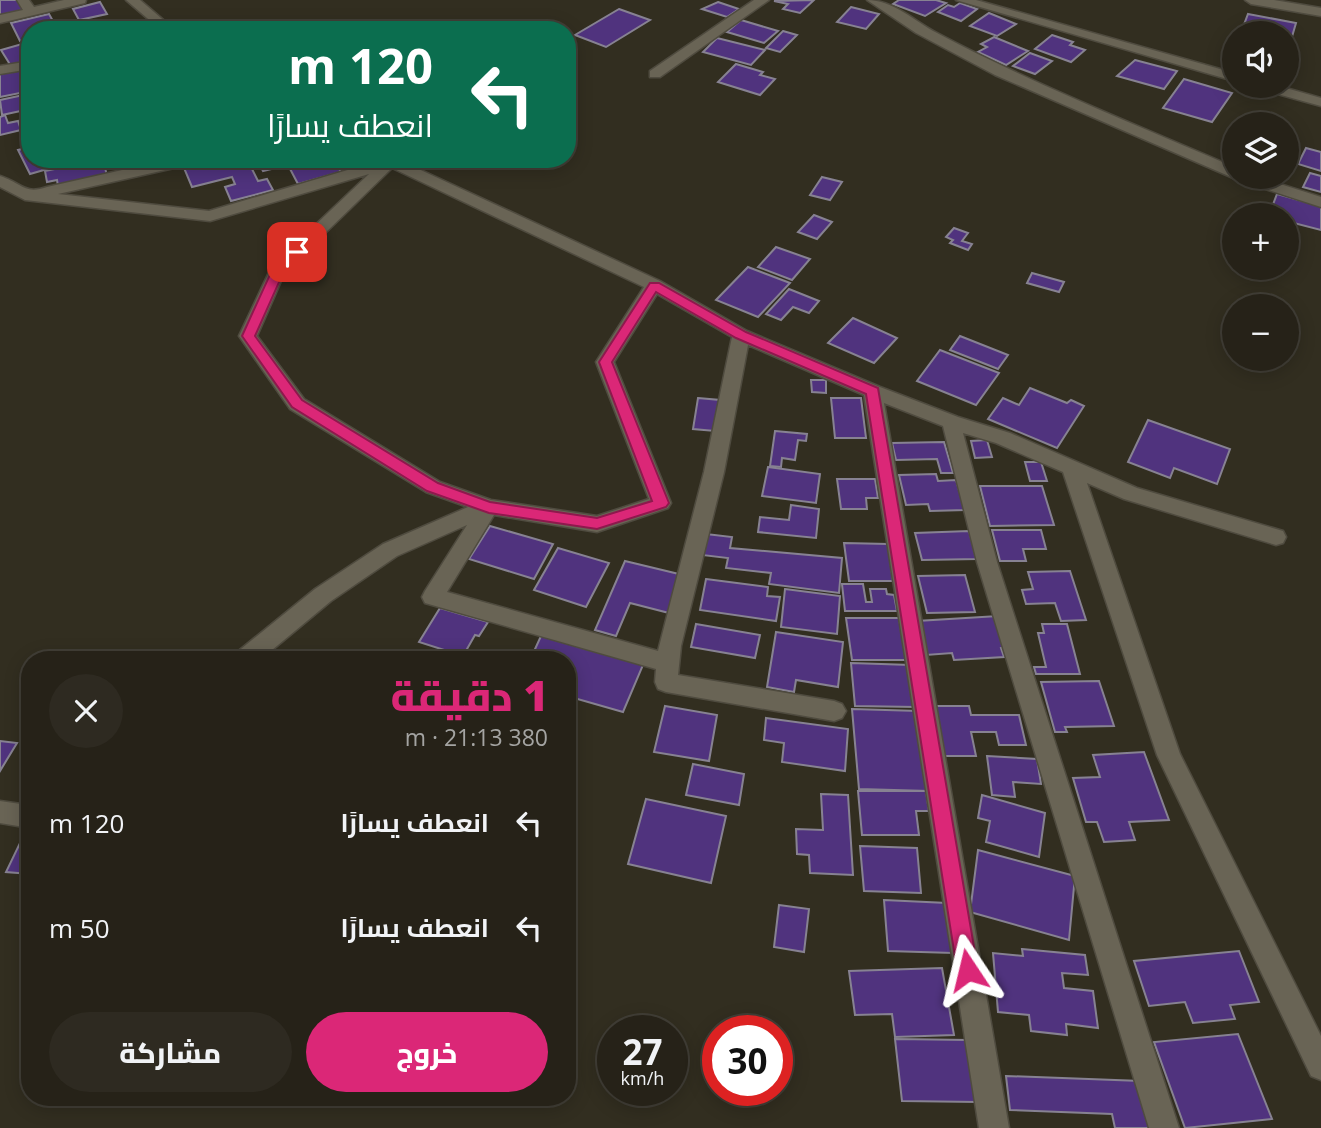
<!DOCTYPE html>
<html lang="ar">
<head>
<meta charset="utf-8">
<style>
  :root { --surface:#262218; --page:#2e2a21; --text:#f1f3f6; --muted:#a4a4a2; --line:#423f37; --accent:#db2777 }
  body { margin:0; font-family:"Open Sans",Cairo,sans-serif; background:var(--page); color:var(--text); direction:rtl; height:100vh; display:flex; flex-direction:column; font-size:26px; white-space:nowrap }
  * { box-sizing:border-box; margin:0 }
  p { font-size:23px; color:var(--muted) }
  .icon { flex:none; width:38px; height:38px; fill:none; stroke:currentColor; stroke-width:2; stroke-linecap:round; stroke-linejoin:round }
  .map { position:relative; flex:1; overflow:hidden; direction:ltr }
  .details { position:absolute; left:21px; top:651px; width:555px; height:455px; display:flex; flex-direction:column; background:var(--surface); border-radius:28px; box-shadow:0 4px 18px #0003,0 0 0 2px var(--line); direction:rtl }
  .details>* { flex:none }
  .guide { position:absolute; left:21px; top:21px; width:555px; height:147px; border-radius:28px; box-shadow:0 4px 18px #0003,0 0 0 2px var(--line); direction:rtl; background:#0b6e4f; color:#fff; overflow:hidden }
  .buttons { position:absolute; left:1222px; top:21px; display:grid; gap:14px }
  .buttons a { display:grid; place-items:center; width:77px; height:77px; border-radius:50%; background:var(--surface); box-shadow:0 4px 18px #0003,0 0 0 2px var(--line); font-size:35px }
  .speed { position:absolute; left:597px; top:1015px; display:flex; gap:14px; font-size:35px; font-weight:700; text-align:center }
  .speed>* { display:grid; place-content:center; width:91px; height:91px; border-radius:50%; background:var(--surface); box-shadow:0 4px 18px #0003,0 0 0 2px var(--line); line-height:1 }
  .speed small { font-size:18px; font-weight:400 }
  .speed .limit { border:10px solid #d22; background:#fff; color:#111 }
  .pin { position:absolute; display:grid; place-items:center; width:60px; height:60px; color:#fff; margin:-30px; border-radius:14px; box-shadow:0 4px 10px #0006 }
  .me { position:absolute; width:77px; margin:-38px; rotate:350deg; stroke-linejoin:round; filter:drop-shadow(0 0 5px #0008) }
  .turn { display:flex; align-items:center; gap:24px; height:147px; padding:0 28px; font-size:32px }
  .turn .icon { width:91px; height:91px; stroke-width:2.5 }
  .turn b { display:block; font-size:49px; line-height:60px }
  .round { display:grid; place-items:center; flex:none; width:74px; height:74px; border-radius:37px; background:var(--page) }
  .overview { display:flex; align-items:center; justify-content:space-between; height:119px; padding:0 28px }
  h1 { font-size:42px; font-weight:800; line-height:52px; color:var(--accent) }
  .action { display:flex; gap:14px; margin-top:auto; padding:14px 28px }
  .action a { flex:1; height:80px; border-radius:42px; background:var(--accent); color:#fff; font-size:28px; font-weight:800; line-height:80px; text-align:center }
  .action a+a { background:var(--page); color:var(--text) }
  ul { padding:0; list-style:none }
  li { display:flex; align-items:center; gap:21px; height:105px; padding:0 28px }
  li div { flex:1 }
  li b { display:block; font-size:26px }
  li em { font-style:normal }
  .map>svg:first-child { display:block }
</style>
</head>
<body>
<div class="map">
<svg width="1321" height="1128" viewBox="0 0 1321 1128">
  <rect width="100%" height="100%" fill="#322e20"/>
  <g fill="#50337e" stroke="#878292" stroke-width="2">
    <polygon points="0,0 18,0 25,11 0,17"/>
    <polygon points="814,0 800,13 783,9 788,4 774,1"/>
    <polygon points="899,0 936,0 946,3 925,16 893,4"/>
    <polygon points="100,2 107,14 79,20 73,9"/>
    <polygon points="718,2 739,9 727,17 702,9"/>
    <polygon points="960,3 977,9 961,21 938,12 948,5 954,7"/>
    <polygon points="851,7 879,14 866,29 837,22"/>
    <polygon points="619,9 650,20 606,47 575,35"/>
    <polygon points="989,13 1016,24 997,36 970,26"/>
    <polygon points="49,14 58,30 30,30 30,38 20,41 11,23"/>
    <polygon points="1248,14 1296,23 1291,40 1286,39 1286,33 1259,33 1242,30"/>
    <polygon points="741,20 778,31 764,43 727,32"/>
    <polygon points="783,31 797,35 780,52 766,48"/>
    <polygon points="1052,35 1073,42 1070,45 1085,50 1071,62 1035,49"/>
    <polygon points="994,37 1028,51 1006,65 978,52 987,47 981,44"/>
    <polygon points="717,38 765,50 751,65 703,52"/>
    <polygon points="29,42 30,61 11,66 1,50"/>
    <polygon points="1030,53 1052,61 1035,74 1013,66"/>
    <polygon points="1135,60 1177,71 1164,89 1117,76"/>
    <polygon points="736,64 763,72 760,75 775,79 760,95 718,82"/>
    <polygon points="30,68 30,91 0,97 0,71"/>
    <polygon points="1184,79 1232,93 1212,122 1163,108"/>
    <polygon points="28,94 30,109 2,115 0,100"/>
    <polygon points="5,115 8,123 18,121 21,130 0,135 0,117"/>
    <polygon points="30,147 30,159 82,159 30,174 18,150"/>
    <polygon points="1306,148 1321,152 1321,171 1298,164"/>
    <polygon points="103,159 107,176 58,186 57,180 47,182 45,171"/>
    <polygon points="108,159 148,159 151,167 129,172 125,163 110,166"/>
    <polygon points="220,159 247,159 258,181 267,179 273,190 231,201 225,187 235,184 232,177 192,187 184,168"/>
    <polygon points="257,159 333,159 341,172 298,184 288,165 263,171"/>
    <polygon points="1310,173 1321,176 1321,192 1303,187"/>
    <polygon points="822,177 842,182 830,200 810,195"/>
    <polygon points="1277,194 1321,206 1321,230 1286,221 1286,215 1269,215"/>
    <polygon points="814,215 832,222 817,239 798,232"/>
    <polygon points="954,228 968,233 962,241 972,244 968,250 950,243 953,240 946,237"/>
    <polygon points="776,247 810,259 792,280 758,267"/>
    <polygon points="748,267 790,283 758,317 716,300"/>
    <polygon points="1032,273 1064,282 1059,292 1027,283"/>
    <polygon points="789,289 819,301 809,313 793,307 781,320 766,314"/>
    <polygon points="853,318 897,338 874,363 828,343"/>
    <polygon points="960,336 1008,355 998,369 950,350"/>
    <polygon points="940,350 999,373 976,405 917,381"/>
    <polygon points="811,380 826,380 826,393 812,392"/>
    <polygon points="1030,388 1067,403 1071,400 1084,406 1057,448 988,419 1003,398 1019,405"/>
    <polygon points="698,398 720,400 715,431 693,429"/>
    <polygon points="831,398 861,398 866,438 835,438"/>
    <polygon points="1148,420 1230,449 1217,484 1174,468 1170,478 1128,462"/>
    <polygon points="775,431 807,434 806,441 798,440 795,460 782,458 781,467 770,466"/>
    <polygon points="987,440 992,457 975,458 971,441"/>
    <polygon points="944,442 953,473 941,473 937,459 896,460 892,443"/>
    <polygon points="1025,462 1041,462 1047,481 1030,481"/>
    <polygon points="768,467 820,474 816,503 762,496"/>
    <polygon points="936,474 938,481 956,480 965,510 930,511 928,504 906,505 899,475"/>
    <polygon points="837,479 875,479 878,498 866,498 867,509 841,509"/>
    <polygon points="980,486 1042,486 1054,525 990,526"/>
    <polygon points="791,505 819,509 816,538 758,532 760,517 789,520"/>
    <polygon points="490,526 553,544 534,579 469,559"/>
    <polygon points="992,530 1041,530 1046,549 1023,549 1026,561 1000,561"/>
    <polygon points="969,531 977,559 922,560 915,533"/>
    <polygon points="706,534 732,537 730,548 842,558 839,593 769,584 771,573 726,568 728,558 702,555"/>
    <polygon points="844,543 888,544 893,581 849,581"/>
    <polygon points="558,548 609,563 586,607 534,590"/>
    <polygon points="625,561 683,575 669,613 630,603 616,636 595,630"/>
    <polygon points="1070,571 1086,620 1061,621 1055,603 1026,604 1022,590 1033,589 1028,572"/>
    <polygon points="965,575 975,612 927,613 918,576"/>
    <polygon points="706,579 768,587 767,596 780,597 776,621 700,610"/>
    <polygon points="842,584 863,584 866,602 872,602 870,589 886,589 887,594 894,595 897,611 845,611"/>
    <polygon points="785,589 840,596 837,634 781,627"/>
    <polygon points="440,608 488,622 479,636 475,635 463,656 419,642"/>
    <polygon points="998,616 1008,647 1001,648 1004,657 954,660 952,653 926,655 917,621"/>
    <polygon points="846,618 899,618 906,660 852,660"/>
    <polygon points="696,624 760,635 755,658 691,647"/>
    <polygon points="1042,624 1067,624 1080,674 1036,674 1034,667 1046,667 1038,633 1044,633"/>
    <polygon points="776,632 843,642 838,687 796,680 794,692 767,687"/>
    <polygon points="541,636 643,665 623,712 567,696 567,660 530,660"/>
    <polygon points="851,663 911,665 916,707 855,706"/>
    <polygon points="1099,681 1114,726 1065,727 1067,732 1055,732 1041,682"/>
    <polygon points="665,706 717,715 709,761 654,752"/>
    <polygon points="935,706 969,706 971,715 1019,715 1026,745 999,745 996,732 971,732 976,756 944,756"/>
    <polygon points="852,709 919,711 929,791 859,789"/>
    <polygon points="766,718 848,729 845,771 782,762 784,743 764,740"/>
    <polygon points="0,741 17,743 0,771"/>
    <polygon points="1144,752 1169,820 1129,822 1135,840 1104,842 1097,822 1086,822 1073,778 1100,777 1093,755"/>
    <polygon points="987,756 1037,759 1041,784 1013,782 1015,797 992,795"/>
    <polygon points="693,764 744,774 739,805 686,795"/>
    <polygon points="858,791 926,791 929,811 916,811 919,835 862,835"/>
    <polygon points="821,794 848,795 853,875 810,873 809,855 797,854 796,829 823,830"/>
    <polygon points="982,795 1045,813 1039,857 986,842 990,821 978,818"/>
    <polygon points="646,799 726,816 711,883 628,864"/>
    <polygon points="20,843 30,844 30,874 6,872"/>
    <polygon points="860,846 917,848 921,893 864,891"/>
    <polygon points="978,850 1075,876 1069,940 970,912"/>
    <polygon points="884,900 947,903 953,953 888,951"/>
    <polygon points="779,905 809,909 804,952 774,947"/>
    <polygon points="1022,949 1085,955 1088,975 1062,973 1064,988 1093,991 1098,1028 1066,1024 1067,1035 1031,1031 1029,1015 998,1012 993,953 1023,956"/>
    <polygon points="1239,951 1259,1002 1230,1005 1235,1019 1193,1023 1185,1002 1149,1006 1134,961"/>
    <polygon points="942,968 954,1035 895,1037 892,1014 855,1015 849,971"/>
    <polygon points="1238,1034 1272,1119 1185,1128 1154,1042"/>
    <polygon points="895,1039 968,1040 977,1102 902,1101"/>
    <polygon points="1006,1076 1141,1081 1151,1128 1115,1128 1112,1114 1010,1110"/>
  </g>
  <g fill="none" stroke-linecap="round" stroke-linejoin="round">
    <g stroke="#4f4b3f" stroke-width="3">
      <g id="minor">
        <polygon points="17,0 29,0 34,7 64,0 86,0 85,3 0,23 0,15 23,10"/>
        <polygon points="126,0 140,0 175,30 161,30"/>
        <polygon points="754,0 769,0 660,77 650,77 650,71"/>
        <path d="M867 0C893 0 914 21 937 33 1033 84 1134 124 1234 167V177H1258L1321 197V207L1238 180 995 75 916 33Z"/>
        <polygon points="956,0 976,0 1234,73 1234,81"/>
        <polygon points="1245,0 1274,0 1321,8 1321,16 1251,4"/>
        <polygon points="30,61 30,69 0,74 0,66"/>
        <polygon points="1257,86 1279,86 1321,98 1321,106 1259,89"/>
        <path d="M171 159H199L192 164 58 194 209 211 378 161 377 159H397L660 281 747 331 880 387 958 417 1010 433 1137 488 1283 531 1286 537 1283 543 1276 545 1124 499 1087 483 1180 754 1321 1036V1080L1311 1076 1157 755 1063 472 996 443 963 433 997 562 1179 1128H1149L977 562 943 426 884 403 1009 1128H979L864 395 748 345 724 472 681 646 678 675 834 701 842 704 846 711 842 718 834 721 666 692 658 689 655 682 656 669 425 603 422 597 425 591 467 525 397 556 331 601 260 660H233L236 653 315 589 383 544 468 507 426 492 290 409 239 336 272 266 369 174 210 221 25 200 0 187V176C22 183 24 195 47 187ZM392 168 644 287 596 362 649 499 597 516 491 500 440 482 304 399 257 336 285 272ZM657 294 732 337 704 472 658 651 447 592 494 515 597 532 668 508 671 503 614 362Z"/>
        <polygon points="0,801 21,804 30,801 30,825 24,827 0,823"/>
      </g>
    </g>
    <use href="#minor" fill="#696455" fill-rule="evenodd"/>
  </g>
  <polygon fill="#db2777" stroke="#8e194d" stroke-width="2" points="297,248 303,252 284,271 255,336 302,400 438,483 490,502 597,518 652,501 599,362 650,283 659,283 746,332 878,388 978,970 975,977 968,980 960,977 957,970 866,394 736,338 656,292 612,362 669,503 666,507 597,529 489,513 427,491 292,407 242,336 272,270"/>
</svg>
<div class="buttons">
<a><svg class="icon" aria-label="sound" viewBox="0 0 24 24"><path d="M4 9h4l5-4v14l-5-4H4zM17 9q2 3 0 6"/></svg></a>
<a><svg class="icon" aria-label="layers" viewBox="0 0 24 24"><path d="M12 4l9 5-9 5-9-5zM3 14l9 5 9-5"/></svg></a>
<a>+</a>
<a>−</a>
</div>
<div class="speed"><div>27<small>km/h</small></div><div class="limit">30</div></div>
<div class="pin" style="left:297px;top:252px;background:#d93025"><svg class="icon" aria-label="arrive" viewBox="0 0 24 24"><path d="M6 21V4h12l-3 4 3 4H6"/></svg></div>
<svg class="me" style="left:968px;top:970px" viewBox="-20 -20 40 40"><path d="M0-17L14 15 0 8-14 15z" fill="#db2777" stroke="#fff" stroke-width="4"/></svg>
<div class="guide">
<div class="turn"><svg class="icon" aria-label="left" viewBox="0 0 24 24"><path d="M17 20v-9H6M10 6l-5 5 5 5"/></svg><div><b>120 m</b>انعطف يسارًا</div></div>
</div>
<section class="details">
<div class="overview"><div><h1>1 دقيقة</h1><p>380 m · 21:13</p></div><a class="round"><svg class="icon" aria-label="close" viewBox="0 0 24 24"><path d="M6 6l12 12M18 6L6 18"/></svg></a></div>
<ul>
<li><svg class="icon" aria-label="left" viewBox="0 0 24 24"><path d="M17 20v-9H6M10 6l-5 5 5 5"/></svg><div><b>انعطف يسارًا</b></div><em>120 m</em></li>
<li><svg class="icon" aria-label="left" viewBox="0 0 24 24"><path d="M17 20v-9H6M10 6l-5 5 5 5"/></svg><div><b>انعطف يسارًا</b></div><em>50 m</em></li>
</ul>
<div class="action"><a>خروج</a><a>مشاركة</a></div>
</section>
</div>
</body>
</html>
